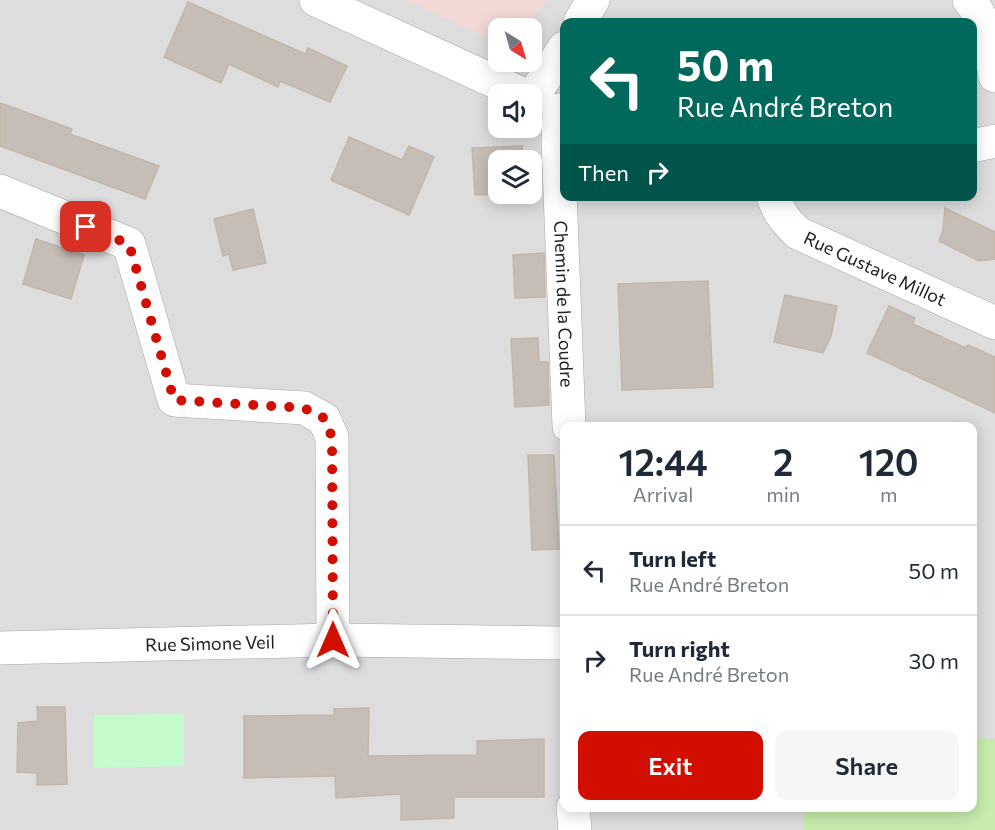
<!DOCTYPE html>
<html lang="en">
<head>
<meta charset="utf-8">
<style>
  :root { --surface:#fff; --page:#f6f6f7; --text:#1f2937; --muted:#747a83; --line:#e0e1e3; --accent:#d10e00 }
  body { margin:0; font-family:Commissioner,sans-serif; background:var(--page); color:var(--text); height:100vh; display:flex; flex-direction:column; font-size:22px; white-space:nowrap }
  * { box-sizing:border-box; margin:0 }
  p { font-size:20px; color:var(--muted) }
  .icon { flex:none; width:33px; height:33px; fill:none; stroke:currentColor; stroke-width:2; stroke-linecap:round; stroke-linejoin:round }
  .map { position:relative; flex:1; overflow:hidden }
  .side { position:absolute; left:560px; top:422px; width:417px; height:390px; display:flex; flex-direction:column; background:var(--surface); border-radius:12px; box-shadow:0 3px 15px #0003 }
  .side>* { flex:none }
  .banner { position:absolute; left:560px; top:18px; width:417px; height:183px; border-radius:12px; box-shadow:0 3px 15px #0003; background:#00695c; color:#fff; overflow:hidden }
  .needle { width:39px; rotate:143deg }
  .buttons { position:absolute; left:488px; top:18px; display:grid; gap:12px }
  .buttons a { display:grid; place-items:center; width:54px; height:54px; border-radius:12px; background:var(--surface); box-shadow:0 3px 15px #0003; font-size:30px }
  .pin { position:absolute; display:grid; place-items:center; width:51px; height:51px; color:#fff; margin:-26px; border-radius:12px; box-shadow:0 3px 9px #0006 }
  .me { position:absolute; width:66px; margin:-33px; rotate:0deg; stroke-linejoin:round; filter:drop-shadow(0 0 4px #0008) }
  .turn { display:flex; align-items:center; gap:21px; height:126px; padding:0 18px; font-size:27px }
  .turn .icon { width:78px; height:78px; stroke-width:2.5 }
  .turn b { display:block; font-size:42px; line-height:51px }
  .then { display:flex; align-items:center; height:57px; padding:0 18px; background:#0003; gap:12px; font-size:22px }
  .eta { display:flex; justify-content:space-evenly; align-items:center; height:102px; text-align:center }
  .eta b { font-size:36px; font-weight:600; line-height:42px }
  .button { display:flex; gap:12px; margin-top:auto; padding:12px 18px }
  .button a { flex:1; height:69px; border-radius:12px; background:var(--accent); color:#fff; font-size:24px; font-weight:600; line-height:69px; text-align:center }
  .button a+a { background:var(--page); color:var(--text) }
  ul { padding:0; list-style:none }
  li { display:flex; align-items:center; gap:18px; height:90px; padding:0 18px; border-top:2px solid var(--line) }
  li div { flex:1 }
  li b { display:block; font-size:22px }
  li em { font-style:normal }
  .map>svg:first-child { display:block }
</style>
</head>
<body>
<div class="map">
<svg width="995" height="830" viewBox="0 0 995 830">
  <rect width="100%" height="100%" fill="#f1eee7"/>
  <path fill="#dedddd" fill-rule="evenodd" d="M0 0H995V830H0ZM564 22H972V196H564ZM498 28H531V62H498ZM498 94H531V128H498ZM498 160H531V194H498ZM564 426H972V807H564Z"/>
  <polygon fill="#f2d9d6" points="405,0 548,0 524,28 498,28 498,38 491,39"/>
  <polygon fill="#c7ecac" points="972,738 995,739 995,830 804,830 804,809 844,811 845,807 972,807"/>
  <polygon fill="#c4fbcc" points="184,714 184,766 94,768 94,715"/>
  <g fill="#c6beb6" stroke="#c3b6a8" stroke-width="1.5">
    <polygon points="188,2 305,54 308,48 347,66 330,102 280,81 278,87 229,64 221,83 164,57"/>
    <polygon points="0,103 72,129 70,134 159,166 145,199 0,146"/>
    <polygon points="349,137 402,160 409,146 434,157 409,215 331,180"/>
    <polygon points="522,146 523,160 498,160 498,194 519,194 475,195 472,148"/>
    <polygon points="945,208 995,232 995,259 979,261 939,241 943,231"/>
    <polygon points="253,209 266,263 233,270 229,254 223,256 214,219"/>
    <polygon points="36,239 84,255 71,299 23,284"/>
    <polygon points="544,253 545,297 515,298 513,255"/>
    <polygon points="708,281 713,387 622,390 618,284"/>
    <polygon points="785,295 837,306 831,336 823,353 774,342"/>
    <polygon points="889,306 915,318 913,324 966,348 968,345 995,357 995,413 867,353"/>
    <polygon points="538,338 539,362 548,362 549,405 515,407 511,339"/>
    <polygon points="528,455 554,455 559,549 532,550"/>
    <polygon points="37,707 65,707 67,784 37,785 37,773 17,772 18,723 38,721"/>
    <polygon points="369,708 368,756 477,755 477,741 544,739 544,797 454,797 454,818 401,820 401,794 336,798 335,776 244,778 244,716 334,715 334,709"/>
  </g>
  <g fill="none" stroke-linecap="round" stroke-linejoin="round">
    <g stroke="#a7a7a7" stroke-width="34">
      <g id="minor">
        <polyline points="316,0 522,94"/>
        <path d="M969 0C988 22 990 48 995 76"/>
        <polyline points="580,22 593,0"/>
        <polyline points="534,100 541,84 564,48"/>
        <path id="s1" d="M559 110 558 140 569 426"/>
        <polyline points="972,146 995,141"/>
        <polyline points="0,191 129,244 174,400 304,408 324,419 332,437 333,640"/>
        <path id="s2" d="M773 196C778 212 786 222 798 233L995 323"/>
        <path id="s3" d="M0 648 333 640 564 643"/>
        <polyline points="573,807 575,830"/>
      </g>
    </g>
    <use href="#minor" stroke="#fff" stroke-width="33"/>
  </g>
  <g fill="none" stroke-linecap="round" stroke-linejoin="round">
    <polyline stroke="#d10e00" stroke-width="10" stroke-dasharray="0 18" points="86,227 129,244 174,400 304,408 324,418 332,437 333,640"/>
  </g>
  <g text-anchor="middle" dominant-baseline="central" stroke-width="4.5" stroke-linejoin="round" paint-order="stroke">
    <g font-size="18" fill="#202020" stroke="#fff">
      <text stroke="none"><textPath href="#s2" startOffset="130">Rue Gustave Millot</textPath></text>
      <text stroke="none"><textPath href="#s1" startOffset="194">Chemin de la Coudre</textPath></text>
      <text stroke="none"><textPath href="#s3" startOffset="210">Rue Simone Veil</textPath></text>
    </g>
  </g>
</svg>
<div class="buttons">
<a><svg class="needle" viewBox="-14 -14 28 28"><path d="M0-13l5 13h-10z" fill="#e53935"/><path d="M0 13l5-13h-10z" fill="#747a83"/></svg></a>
<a><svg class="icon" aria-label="sound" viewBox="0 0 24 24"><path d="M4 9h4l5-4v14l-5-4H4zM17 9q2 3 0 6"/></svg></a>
<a><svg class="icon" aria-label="layers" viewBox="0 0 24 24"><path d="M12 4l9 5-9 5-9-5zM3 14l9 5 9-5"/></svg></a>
</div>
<div class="pin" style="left:86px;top:227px;background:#d93025"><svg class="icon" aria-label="arrive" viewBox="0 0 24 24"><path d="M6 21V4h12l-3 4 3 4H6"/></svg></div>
<svg class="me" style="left:333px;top:640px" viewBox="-20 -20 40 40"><path d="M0-17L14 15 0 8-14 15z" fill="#d10e00" stroke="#fff" stroke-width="4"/></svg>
<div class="banner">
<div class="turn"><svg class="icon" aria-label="left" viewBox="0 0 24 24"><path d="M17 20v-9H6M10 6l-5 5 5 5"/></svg><div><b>50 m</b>Rue André Breton</div></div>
<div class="then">Then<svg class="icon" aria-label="right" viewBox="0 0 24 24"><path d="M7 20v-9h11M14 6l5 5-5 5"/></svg></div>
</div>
<section class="side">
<div class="eta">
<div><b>12:44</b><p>Arrival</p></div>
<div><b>2</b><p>min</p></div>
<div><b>120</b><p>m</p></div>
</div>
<ul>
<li><svg class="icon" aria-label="left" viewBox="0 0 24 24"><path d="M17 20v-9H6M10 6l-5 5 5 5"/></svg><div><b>Turn left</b><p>Rue André Breton</p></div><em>50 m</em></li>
<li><svg class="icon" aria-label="right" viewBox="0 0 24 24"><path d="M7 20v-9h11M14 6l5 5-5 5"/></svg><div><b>Turn right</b><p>Rue André Breton</p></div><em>30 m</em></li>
</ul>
<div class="button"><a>Exit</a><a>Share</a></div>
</section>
</div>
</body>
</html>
